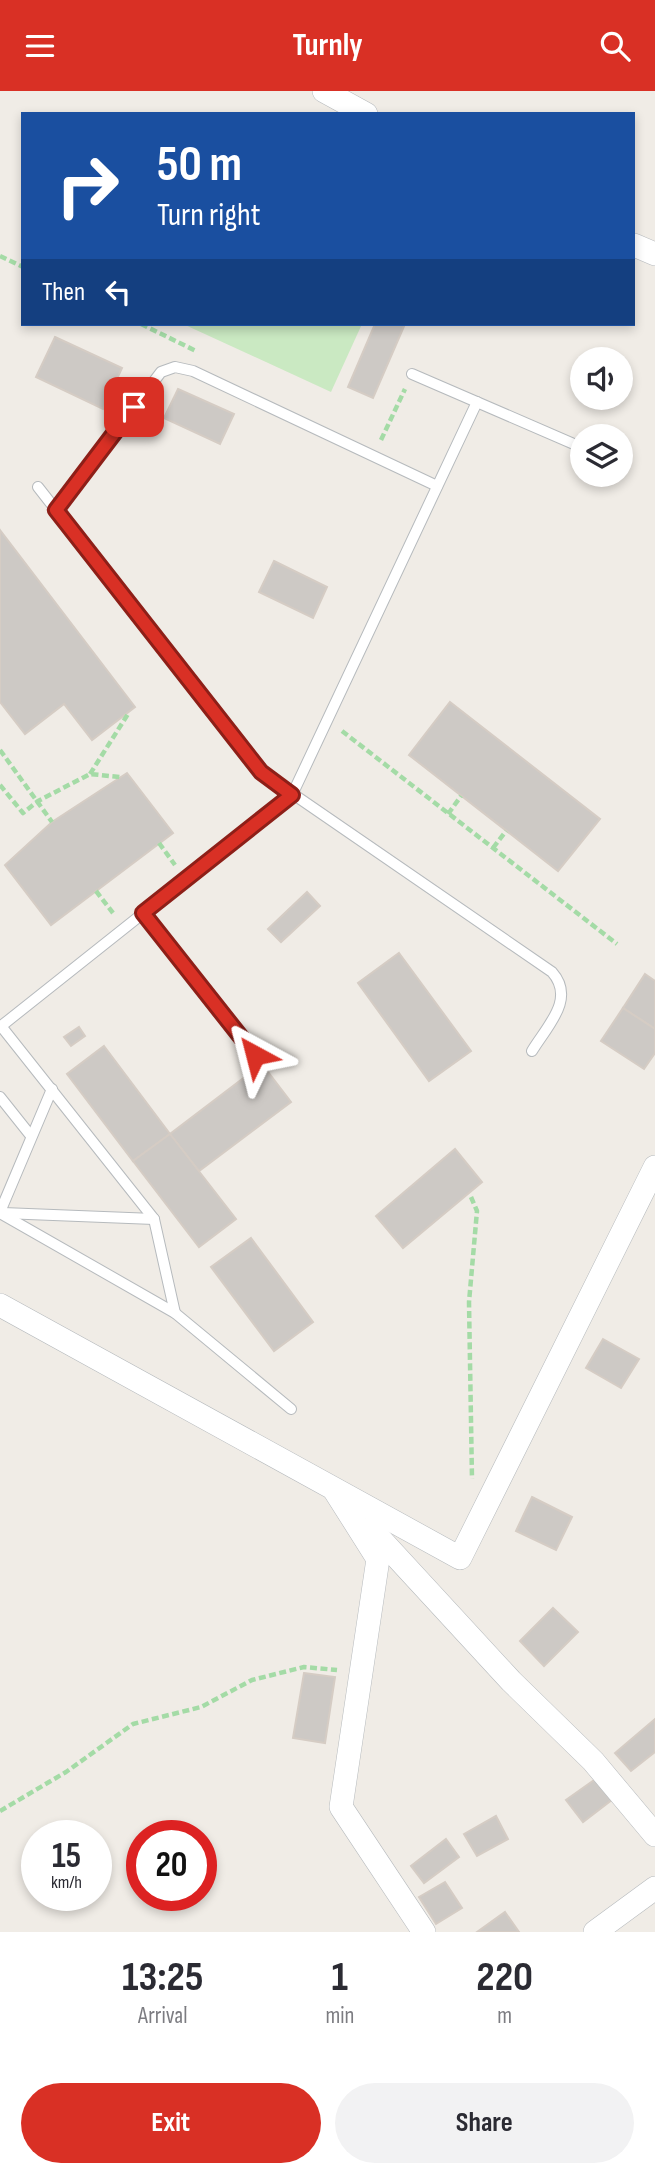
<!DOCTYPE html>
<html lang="en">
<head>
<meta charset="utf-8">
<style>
  :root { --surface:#fff; --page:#f2f2f3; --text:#2b2b33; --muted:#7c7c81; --accent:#d93025 }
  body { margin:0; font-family:"Sofia Sans Condensed",sans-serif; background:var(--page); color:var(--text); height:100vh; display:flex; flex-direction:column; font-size:26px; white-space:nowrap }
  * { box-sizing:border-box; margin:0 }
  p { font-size:23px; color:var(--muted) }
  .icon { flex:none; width:38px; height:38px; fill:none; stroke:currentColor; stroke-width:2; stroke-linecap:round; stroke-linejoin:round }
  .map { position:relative; height:1841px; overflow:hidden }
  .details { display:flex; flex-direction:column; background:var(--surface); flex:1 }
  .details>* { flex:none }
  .hud { position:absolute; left:21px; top:21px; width:614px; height:214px; border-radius:0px; box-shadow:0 4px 10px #0003; background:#1a4fa0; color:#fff; overflow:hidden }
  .tools { position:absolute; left:570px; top:256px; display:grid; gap:14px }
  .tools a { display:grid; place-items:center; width:63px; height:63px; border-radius:50%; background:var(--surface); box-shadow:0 4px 10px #0003; font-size:35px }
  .speed { position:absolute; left:21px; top:1729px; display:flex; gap:14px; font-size:35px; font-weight:700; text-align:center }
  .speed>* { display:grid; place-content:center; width:91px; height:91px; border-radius:50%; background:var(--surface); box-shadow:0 4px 10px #0003; line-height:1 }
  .speed small { font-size:18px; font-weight:400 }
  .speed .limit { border:10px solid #d22; background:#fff; color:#111 }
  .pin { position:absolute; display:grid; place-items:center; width:60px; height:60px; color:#fff; margin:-30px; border-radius:14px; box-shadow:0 4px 10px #0006 }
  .me { position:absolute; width:77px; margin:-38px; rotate:322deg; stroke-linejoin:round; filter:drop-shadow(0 0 5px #0008) }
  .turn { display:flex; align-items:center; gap:24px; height:147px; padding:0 21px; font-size:32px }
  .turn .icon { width:91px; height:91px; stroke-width:2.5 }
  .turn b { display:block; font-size:49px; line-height:60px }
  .then { display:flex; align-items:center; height:66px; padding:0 21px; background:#0003; gap:14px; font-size:26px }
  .eta { display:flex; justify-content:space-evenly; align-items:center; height:119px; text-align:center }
  .eta b { font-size:42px; font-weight:700; line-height:49px }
  .cta { display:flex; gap:14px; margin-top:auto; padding:14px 21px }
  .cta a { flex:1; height:80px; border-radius:42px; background:var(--accent); color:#fff; font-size:28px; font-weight:700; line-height:80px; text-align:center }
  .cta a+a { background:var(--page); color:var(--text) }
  header { display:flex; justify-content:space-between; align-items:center; height:91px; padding:0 21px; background:var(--accent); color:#fff; font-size:32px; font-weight:700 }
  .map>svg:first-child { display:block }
</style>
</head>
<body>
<header><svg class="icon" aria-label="menu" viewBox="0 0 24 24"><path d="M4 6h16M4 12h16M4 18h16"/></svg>Turnly<svg class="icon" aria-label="search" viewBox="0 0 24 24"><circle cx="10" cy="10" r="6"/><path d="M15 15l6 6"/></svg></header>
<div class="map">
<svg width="655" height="1841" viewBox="0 0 655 1841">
  <rect width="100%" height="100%" fill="#f0ece6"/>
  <polygon fill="#cae9c2" points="183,233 362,233 331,301"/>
  <g fill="#cdc9c5" stroke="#d5ccc4" stroke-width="2">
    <polygon points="375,233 405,233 373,307 348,296"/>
    <polygon points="55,246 122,277 103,318 36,286"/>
    <polygon points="178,298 234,323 220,353 164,327"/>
    <polygon points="0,439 135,616 92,649 64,613 25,643 0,611"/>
    <polygon points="274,470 327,496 313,527 259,501"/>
    <polygon points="450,611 600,728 558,780 409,664"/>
    <polygon points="127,682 173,742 51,834 5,774 52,731"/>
    <polygon points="307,801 320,815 281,851 268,838"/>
    <polygon points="399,862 471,960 429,990 358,892"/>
    <polygon points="645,883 655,890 655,938 623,917"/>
    <polygon points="623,917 655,938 655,962 644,978 601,950"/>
    <polygon points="79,936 85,945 71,955 64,946"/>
    <polygon points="104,955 170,1043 133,1070 67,983"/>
    <polygon points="262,973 291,1011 199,1080 170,1043"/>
    <polygon points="170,1043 236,1128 199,1156 133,1070"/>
    <polygon points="455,1058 482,1091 403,1157 376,1125"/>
    <polygon points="251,1147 313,1231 274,1260 211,1176"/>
    <polygon points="603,1248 639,1268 621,1297 586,1277"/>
    <polygon points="532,1406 572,1426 556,1459 516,1440"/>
    <polygon points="553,1517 578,1541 544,1575 520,1550"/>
    <polygon points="304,1582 335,1586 325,1652 293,1647"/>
    <polygon points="655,1628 655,1661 631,1680 615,1662"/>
    <polygon points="597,1687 613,1708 583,1731 566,1709"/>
    <polygon points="496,1725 508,1748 477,1765 464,1743"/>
    <polygon points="446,1748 459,1766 424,1792 411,1775"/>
    <polygon points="445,1791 462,1817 436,1833 419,1806"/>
    <polygon points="505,1821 519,1841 477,1841"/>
  </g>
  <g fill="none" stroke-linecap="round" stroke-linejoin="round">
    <g stroke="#b6babd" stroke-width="12">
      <g id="service">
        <polyline points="412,283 583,357"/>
        <polyline points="621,373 624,374"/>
        <path d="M38 396 261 681 552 881C576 908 547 935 532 960"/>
        <polyline points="56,419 161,281 175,276 193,280 437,395"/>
        <polyline points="143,822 255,964"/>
        <polyline points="1,935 154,1128 175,1222"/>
        <polyline points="0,936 292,704 477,311"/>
        <polyline points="0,1006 31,1045"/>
        <polyline points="0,1121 52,998"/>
        <polyline points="0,1122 175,1222 291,1318"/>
        <polyline points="3,1122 154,1128"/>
      </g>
    </g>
    <g stroke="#b6babd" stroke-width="24">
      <g id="minor">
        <polyline points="324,0 366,23"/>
        <polyline points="634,154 655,163"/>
        <polyline points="0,1214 460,1467 655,1076"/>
        <polyline points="335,1400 378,1468 341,1716 424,1841"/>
        <polyline points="371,1438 511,1590 593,1670 655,1744"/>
        <polyline points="595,1841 655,1797"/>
      </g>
    </g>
    <g stroke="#a4dba6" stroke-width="4.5" stroke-dasharray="7 3.5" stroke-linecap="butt">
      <polyline points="0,165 23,176"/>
      <polyline points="141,233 196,260"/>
      <polyline points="381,349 405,298"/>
      <polyline points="342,640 617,853"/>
      <polyline points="0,659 52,731"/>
      <polyline points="90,683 128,623"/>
      <polyline points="0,694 23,722 38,710 90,683 120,686"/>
      <polyline points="448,723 461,705"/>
      <polyline points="159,752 175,774"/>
      <polyline points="493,757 506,740"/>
      <polyline points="96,800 113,822"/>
      <polyline points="471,1106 477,1120 469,1211 472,1388"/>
      <polyline points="0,1720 66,1681 133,1633 201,1616 252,1589 304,1576 337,1579"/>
    </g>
    <use href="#service" stroke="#fff" stroke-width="10"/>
    <use href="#minor" stroke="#fff" stroke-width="23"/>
  </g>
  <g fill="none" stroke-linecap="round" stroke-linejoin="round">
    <g stroke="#8d1f18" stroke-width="18">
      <polyline id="route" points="134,316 56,419 261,681 292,704 143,822 255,964"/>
    </g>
    <use href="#route" stroke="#d93025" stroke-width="12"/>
  </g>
</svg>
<div class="tools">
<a><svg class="icon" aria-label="sound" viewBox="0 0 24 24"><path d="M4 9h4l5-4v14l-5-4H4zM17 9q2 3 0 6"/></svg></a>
<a><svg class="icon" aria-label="layers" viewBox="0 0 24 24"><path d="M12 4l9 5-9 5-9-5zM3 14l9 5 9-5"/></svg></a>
</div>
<div class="speed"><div>15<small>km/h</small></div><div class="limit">20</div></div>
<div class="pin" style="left:134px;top:316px;background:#d93025"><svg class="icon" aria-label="arrive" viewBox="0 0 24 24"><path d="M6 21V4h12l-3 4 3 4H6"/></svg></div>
<svg class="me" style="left:255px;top:964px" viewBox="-20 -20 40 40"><path d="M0-17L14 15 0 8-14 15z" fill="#d93025" stroke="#fff" stroke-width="4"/></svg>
<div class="hud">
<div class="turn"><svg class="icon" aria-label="right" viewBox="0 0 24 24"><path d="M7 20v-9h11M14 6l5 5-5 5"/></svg><div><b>50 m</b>Turn right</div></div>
<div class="then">Then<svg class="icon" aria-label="left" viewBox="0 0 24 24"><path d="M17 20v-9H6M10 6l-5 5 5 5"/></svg></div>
</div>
</div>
<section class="details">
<div class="eta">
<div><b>13:25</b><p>Arrival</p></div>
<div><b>1</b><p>min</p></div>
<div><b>220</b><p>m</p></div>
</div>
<div class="cta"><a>Exit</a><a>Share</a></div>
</section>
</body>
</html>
